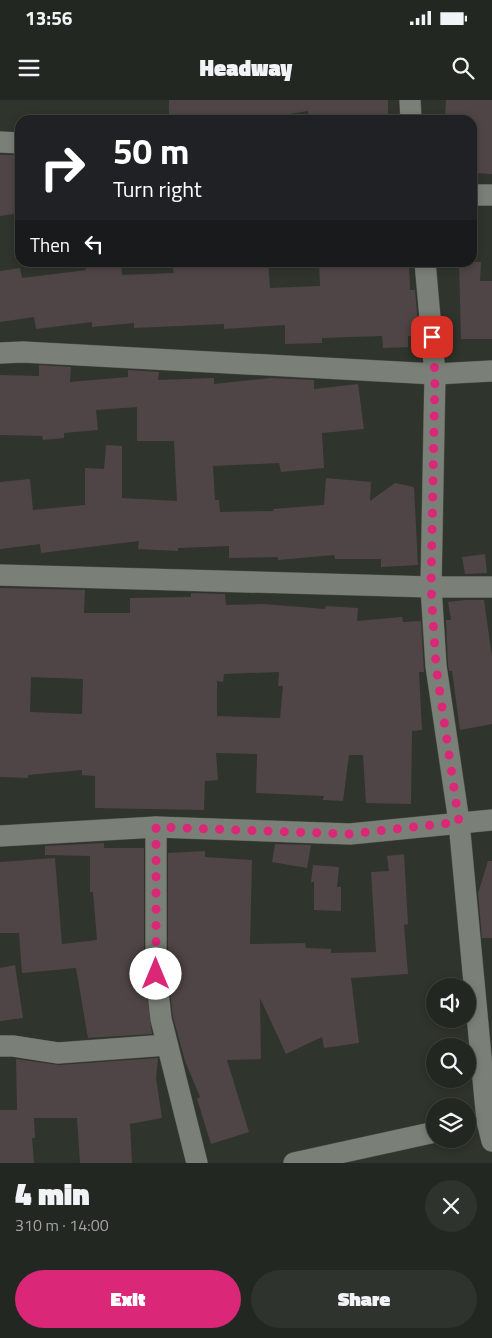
<!DOCTYPE html>
<html lang="en">
<head>
<meta charset="utf-8">
<style>
  :root { --surface:#232721; --page:#2f332e; --text:#f1f3f6; --muted:#a3a5a5; --line:#40443f; --accent:#db2777 }
  body { margin:0; font-family:"Titillium Web",sans-serif; background:var(--page); color:var(--text); height:100vh; display:flex; flex-direction:column; font-size:19px; white-space:nowrap }
  * { box-sizing:border-box; margin:0 }
  p { font-size:16px; color:var(--muted) }
  .icon { flex:none; width:28px; height:28px; fill:none; stroke:currentColor; stroke-width:2; stroke-linecap:round; stroke-linejoin:round }
  .map { position:relative; height:1063px; overflow:hidden }
  .panel { display:flex; flex-direction:column; background:var(--surface); flex:1 }
  .panel>* { flex:none }
  .banner { position:absolute; left:15px; top:15px; width:462px; height:152px; border-radius:15px; box-shadow:0 2px 8px #0003,0 0 0 1px var(--line); background:#202124; color:#fff; overflow:hidden }
  .tools { position:absolute; left:426px; top:878px; display:grid; gap:10px }
  .tools a { display:grid; place-items:center; width:50px; height:50px; border-radius:50%; background:var(--surface); box-shadow:0 2px 8px #0003,0 0 0 1px var(--line); font-size:25px }
  .pin { position:absolute; display:grid; place-items:center; width:42px; height:42px; color:#fff; margin:-21px; border-radius:10px; box-shadow:0 2px 8px #0006 }
  .me { position:absolute; width:55px; margin:-28px; rotate:0deg; stroke-linejoin:round; filter:drop-shadow(0 0 4px #0008) }
  .turn { display:flex; align-items:center; gap:18px; height:105px; padding:0 15px; font-size:22px }
  .turn .icon { width:65px; height:65px; stroke-width:2.5 }
  .turn b { display:block; font-size:35px; line-height:42px }
  .then { display:flex; align-items:center; height:48px; padding:0 15px; background:#0003; gap:10px; font-size:19px }
  .round { display:grid; place-items:center; flex:none; width:52px; height:52px; border-radius:26px; background:var(--page) }
  .summary { display:flex; align-items:center; justify-content:space-between; height:85px; padding:0 15px }
  h1 { font-size:30px; font-weight:800; line-height:38px }
  .cta { display:flex; gap:10px; margin-top:auto; padding:10px 15px }
  .cta a { flex:1; height:58px; border-radius:30px; background:var(--accent); color:#fff; font-size:20px; font-weight:800; line-height:58px; text-align:center }
  .cta a+a { background:var(--page); color:var(--text) }
  .status { display:flex; justify-content:space-between; align-items:center; height:35px; padding:0 25px; background:var(--surface); direction:ltr }
  .status svg { height:14px; fill:currentColor }
  header { display:flex; justify-content:space-between; align-items:center; height:65px; padding:0 15px; background:var(--surface); font-size:22px; font-weight:800 }
  .map>svg:first-child { display:block }
</style>
</head>
<body>
<div class="status"><b>13:56</b><svg viewBox="0 0 49 12"><path d="M0 12V9h3v3zM5 12V6h3v6zM10 12V3h3v9zM15 12V0h3v12zM26 1h20v11H26zM47 4h2v5h-2z"/></svg></div>
<header><svg class="icon" aria-label="menu" viewBox="0 0 24 24"><path d="M4 6h16M4 12h16M4 18h16"/></svg>Headway<svg class="icon" aria-label="search" viewBox="0 0 24 24"><circle cx="10" cy="10" r="6"/><path d="M15 15l6 6"/></svg></header>
<div class="map">
<svg width="492" height="1063" viewBox="0 0 492 1063">
  <rect width="100%" height="100%" fill="#2f342c"/>
  <g fill="#504546" fill-rule="evenodd">
    <polygon points="169,0 388,0 388,20 309,20 308,11 250,20 169,20"/>
    <polygon points="446,0 492,0 492,74 472,73 472,20 445,20"/>
    <polygon points="0,55 14,55 20,113 0,116"/>
    <polygon points="121,162 122,175 174,173 171,162 268,162 270,188 320,186 319,162 409,162 410,190 415,190 419,236 408,236 408,247 383,248 382,236 322,238 322,243 285,244 285,225 224,229 224,224 134,228 134,223 92,227 92,222 36,229 34,217 0,222 0,171 20,168 22,178 86,170 86,165"/>
    <polygon points="459,162 481,162 480,181 492,181 492,239 461,239"/>
    <polygon points="39,265 71,267 70,282 128,277 128,270 159,272 158,280 214,278 214,284 271,278 314,280 314,289 358,284 364,329 322,333 324,368 281,372 279,363 213,366 215,400 219,400 220,412 274,411 273,409 324,405 326,378 371,382 370,401 395,383 414,387 418,465 381,467 381,459 335,459 334,455 278,460 278,457 229,458 229,446 178,448 178,451 138,449 139,441 41,453 40,444 0,449 0,382 30,379 33,410 85,405 85,368 104,369 106,345 122,346 122,398 177,401 174,341 137,341 137,307 96,310 98,330 64,333 64,338 43,340 42,336 0,335 0,275 39,276"/>
    <polygon points="485,454 487,473 465,474 462,457"/>
    <path d="M0 488 85 490 84 513H130V498L191 497V493L225 494 226 505 264 504 325 509 326 506 358 508 357 521 402 517 403 522 421 521 424 572H419L422 630 412 631 411 704 366 703 363 655H349L343 701 323 700 324 696 256 693 257 654 216 653 218 680 205 681 204 710 95 708V676L82 675V670L28 675V678L0 677ZM279 572 278 586H283L280 618 217 616V581L223 582 224 574ZM31 577 83 579 82 614 30 612Z"/>
    <polygon points="466,500 484,500 492,557 492,624 460,630 452,571 449,571 448,565 446,520 451,520 448,502"/>
    <polygon points="104,743 104,748 144,748 144,874 152,934 88,938 76,868 22,873 19,833 0,833 0,762 55,758 62,844 97,840 93,792 90,792 90,756 45,755 45,746"/>
    <polygon points="275,744 311,745 307,768 272,762"/>
    <polygon points="205,751 205,757 252,760 250,844 305,843 306,848 331,849 331,853 376,852 371,772 389,771 387,756 404,754 408,824 404,825 408,874 351,878 359,943 324,948 322,937 286,954 260,898 261,959 227,960 249,1032 211,1044 197,999 200,997 185,961 173,917 168,873 168,753"/>
    <polygon points="488,761 492,761 492,838 482,838 478,793"/>
    <polygon points="313,765 339,767 337,787 341,787 341,811 314,810 314,782 311,782"/>
    <polygon points="15,865 23,918 0,921 0,868"/>
    <polygon points="158,958 156,978 162,1018 130,1024 132,1063 80,1063 77,1018 34,1018 35,1038 32,1038 34,1063 0,1063 0,1010 17,1010 16,959 59,965"/>
  </g>
  <g fill="none" stroke-linecap="round" stroke-linejoin="round">
    <g stroke="#4e514b" stroke-width="22">
      <g id="minor">
        <polyline points="410,0 411,20"/>
        <polyline points="0,42 20,43"/>
        <polyline points="472,95 492,95"/>
        <polyline points="425,162 435,274 431,487 436,566 459,722 487,1021 492,1041"/>
        <polyline points="0,253 23,252 435,274 492,271"/>
        <polyline points="0,475 431,487 492,487"/>
        <polyline points="156,727 156,874 161,919 197,1063"/>
        <polyline points="0,736 156,727 350,734 492,720"/>
        <polyline points="0,946 13,946 58,953 167,945"/>
        <polyline points="294,1063 435,1032"/>
      </g>
    </g>
    <use href="#minor" stroke="#7a8077" stroke-width="21"/>
  </g>
  <g fill="none" stroke-linecap="round" stroke-linejoin="round">
    <polyline stroke="#db2777" stroke-width="9" stroke-dasharray="0 16.2" points="156,874 156,727 350,734 459,722 436,566 431,487 435,274 432,237"/>
  </g>
</svg>
<div class="tools">
<a><svg class="icon" aria-label="sound" viewBox="0 0 24 24"><path d="M4 9h4l5-4v14l-5-4H4zM17 9q2 3 0 6"/></svg></a>
<a><svg class="icon" aria-label="search" viewBox="0 0 24 24"><circle cx="10" cy="10" r="6"/><path d="M15 15l6 6"/></svg></a>
<a><svg class="icon" aria-label="layers" viewBox="0 0 24 24"><path d="M12 4l9 5-9 5-9-5zM3 14l9 5 9-5"/></svg></a>
</div>
<div class="pin" style="left:432px;top:237px;background:#d93025"><svg class="icon" aria-label="arrive" viewBox="0 0 24 24"><path d="M6 21V4h12l-3 4 3 4H6"/></svg></div>
<svg class="me" style="left:156px;top:874px" viewBox="-20 -20 40 40"><circle r="19" fill="#fff"/><path d="M0-13L10 11 0 6-10 11z" fill="#db2777"/></svg>
<div class="banner">
<div class="turn"><svg class="icon" aria-label="right" viewBox="0 0 24 24"><path d="M7 20v-9h11M14 6l5 5-5 5"/></svg><div><b>50 m</b>Turn right</div></div>
<div class="then">Then<svg class="icon" aria-label="left" viewBox="0 0 24 24"><path d="M17 20v-9H6M10 6l-5 5 5 5"/></svg></div>
</div>
</div>
<section class="panel">
<div class="summary"><div><h1>4 min</h1><p>310 m · 14:00</p></div><a class="round"><svg class="icon" aria-label="close" viewBox="0 0 24 24"><path d="M6 6l12 12M18 6L6 18"/></svg></a></div>
<div class="cta"><a>Exit</a><a>Share</a></div>
</section>
</body>
</html>
